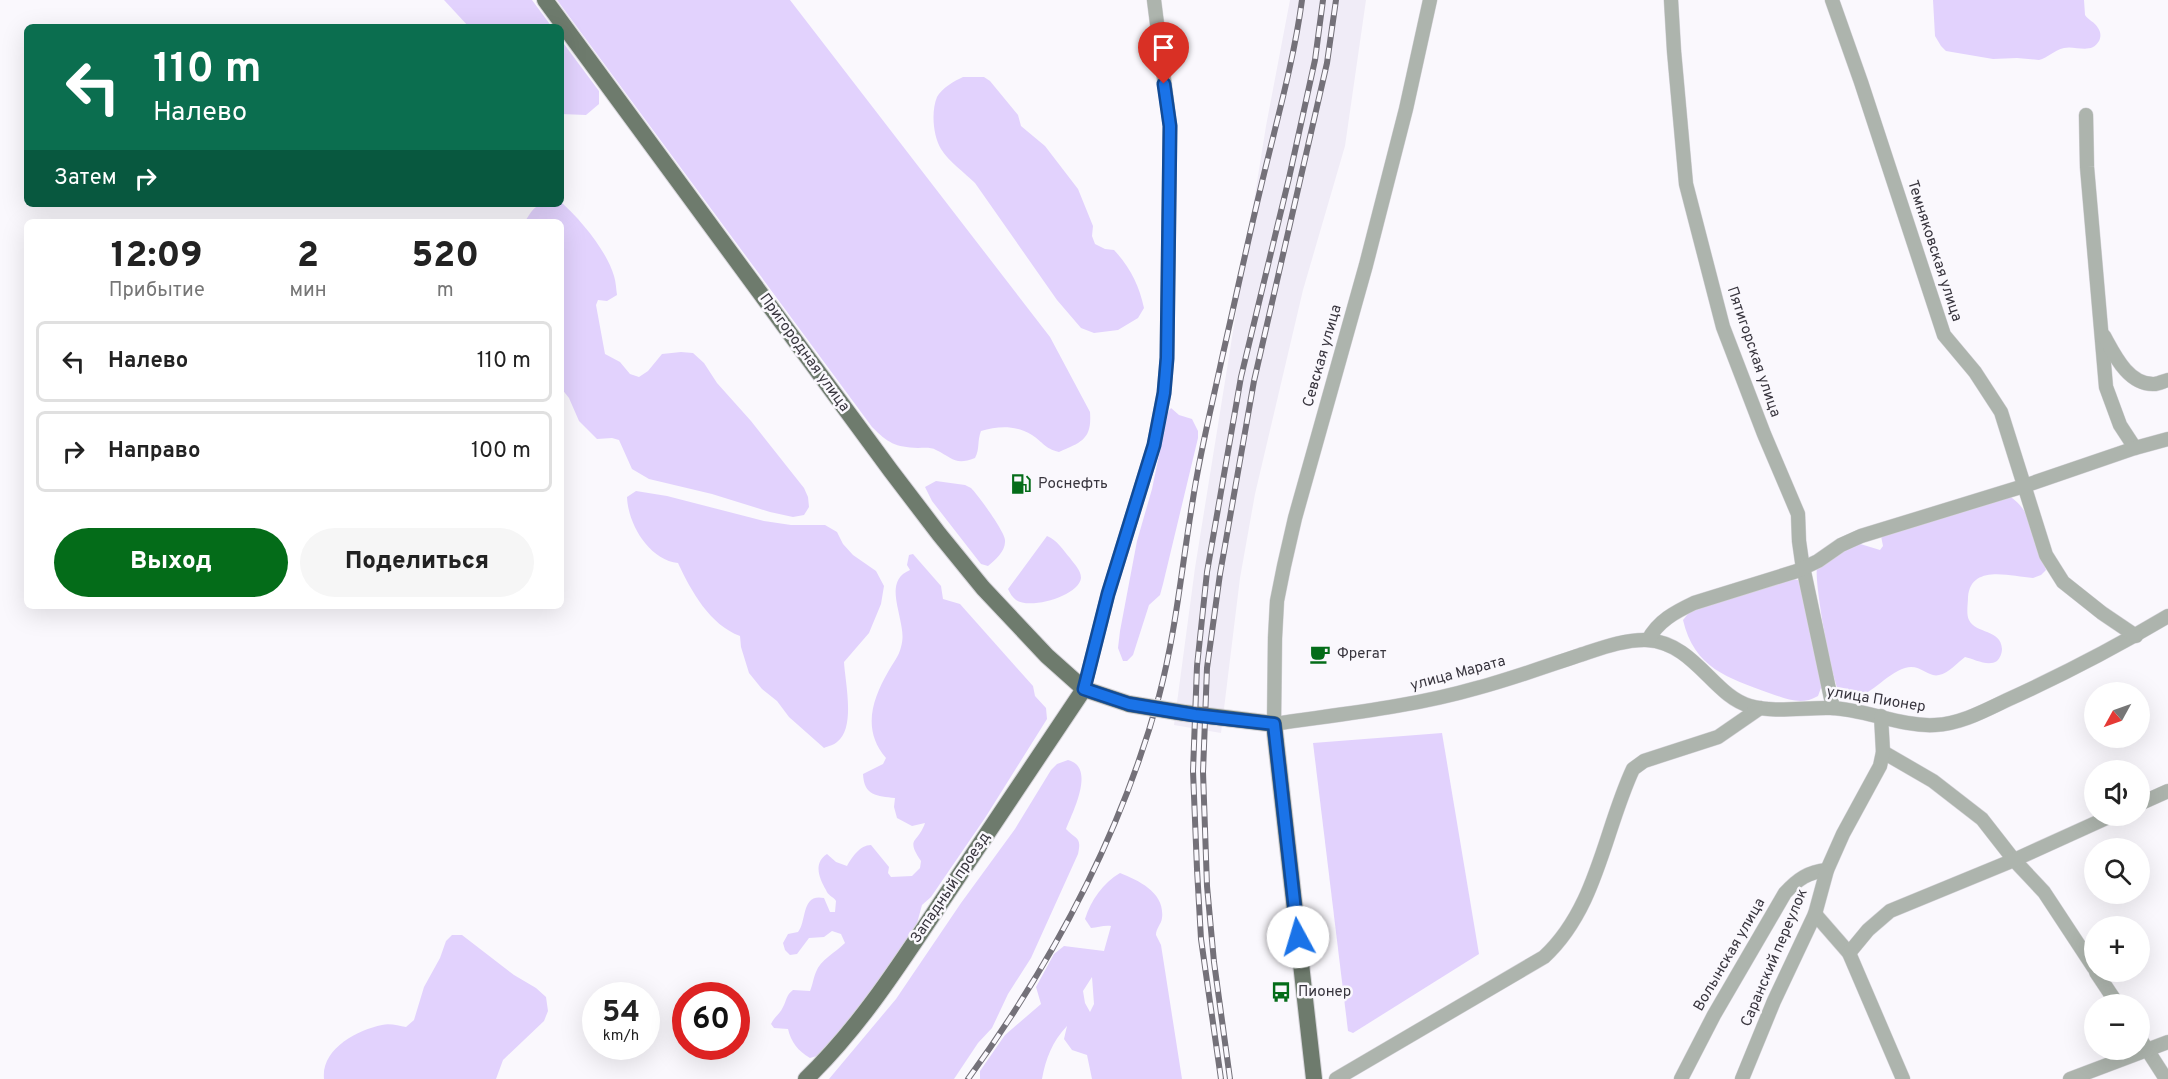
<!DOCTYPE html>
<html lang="ru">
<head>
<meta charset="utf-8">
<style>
  :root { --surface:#fff; --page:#f6f6f6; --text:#222; --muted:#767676; --line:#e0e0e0; --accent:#046c19 }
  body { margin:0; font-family:Overpass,sans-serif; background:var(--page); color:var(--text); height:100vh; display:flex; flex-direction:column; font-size:22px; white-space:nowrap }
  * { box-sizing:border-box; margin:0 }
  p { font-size:20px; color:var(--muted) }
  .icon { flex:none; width:33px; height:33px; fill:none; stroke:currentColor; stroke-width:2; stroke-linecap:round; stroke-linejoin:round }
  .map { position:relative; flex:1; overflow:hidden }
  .drawer { position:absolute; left:24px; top:219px; width:540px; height:390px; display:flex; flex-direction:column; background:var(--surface); border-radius:9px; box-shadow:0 6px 24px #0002 }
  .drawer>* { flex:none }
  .hud { position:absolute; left:24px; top:24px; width:540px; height:183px; border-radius:9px; box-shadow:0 6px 24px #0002; background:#0b6e4f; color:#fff; overflow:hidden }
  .needle { width:39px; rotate:230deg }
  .buttons { position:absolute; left:2084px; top:682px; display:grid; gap:12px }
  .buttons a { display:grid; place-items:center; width:66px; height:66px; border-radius:50%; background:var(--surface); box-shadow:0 6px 24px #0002; font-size:30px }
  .speed { position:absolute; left:582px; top:982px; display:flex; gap:12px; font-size:30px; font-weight:700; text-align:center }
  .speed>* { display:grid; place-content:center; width:78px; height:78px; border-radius:50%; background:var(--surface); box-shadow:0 6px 24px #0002; line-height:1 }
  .speed small { font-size:15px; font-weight:400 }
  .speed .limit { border:9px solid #d22; background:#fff; color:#111 }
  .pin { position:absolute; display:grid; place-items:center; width:51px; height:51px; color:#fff; margin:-62px -26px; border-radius:50% 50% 50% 0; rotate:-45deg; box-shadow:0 0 6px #0007 }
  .pin .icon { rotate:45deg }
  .me { position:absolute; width:66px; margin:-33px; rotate:354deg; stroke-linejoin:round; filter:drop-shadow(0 0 4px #0008) }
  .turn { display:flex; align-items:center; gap:21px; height:126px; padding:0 30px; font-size:27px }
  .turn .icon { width:78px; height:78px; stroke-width:2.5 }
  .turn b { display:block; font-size:42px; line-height:51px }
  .then { display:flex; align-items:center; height:57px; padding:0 30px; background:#0003; gap:12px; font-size:22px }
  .eta { display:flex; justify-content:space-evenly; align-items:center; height:102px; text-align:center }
  .eta b { font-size:36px; font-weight:800; line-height:42px }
  .primary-button { display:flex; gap:12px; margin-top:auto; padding:12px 30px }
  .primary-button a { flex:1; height:69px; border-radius:36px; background:var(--accent); color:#fff; font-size:24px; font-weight:800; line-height:69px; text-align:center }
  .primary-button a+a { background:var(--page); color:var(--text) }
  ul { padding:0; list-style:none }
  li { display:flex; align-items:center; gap:18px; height:81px; margin:0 12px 9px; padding:0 18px; border:3px solid var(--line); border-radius:9px }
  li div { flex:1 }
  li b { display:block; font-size:22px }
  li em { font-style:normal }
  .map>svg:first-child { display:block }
</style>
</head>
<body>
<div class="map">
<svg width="2168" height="1079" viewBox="0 0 2168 1079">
  <rect width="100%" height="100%" fill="#faf8fd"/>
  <polygon fill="#f0ecf7" points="1290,0 1366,0 1345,146 1303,290 1255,494 1240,578 1221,733 1174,725 1195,568 1266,126"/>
  <g fill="#e2d2fd" fill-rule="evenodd">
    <polygon points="444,0 532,0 552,27 469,27"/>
    <path d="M557 0H790L1050 337 1090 412C1092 439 1082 442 1059 452 1044 448 1044 443 1032 435 1016 425 998 426 981 431 977 441 980 449 975 458 955 466 953 458 936 450 931 447 924 448 918 448 895 447 888 443 872 427Z"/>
    <path d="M1933 0H2084L2085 15C2088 20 2095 22 2098 28 2101 32 2101 37 2099 41 2091 55 2075 45 2064 48 2054 50 2048 58 2039 60L2017 58 1993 59 1946 51 1941 46 1935 36Z"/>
    <polygon points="561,40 599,91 599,104 586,115 561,114"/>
    <path d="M963 77H984L990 81 1018 115 1021 126 1045 146 1078 189 1093 226 1092 236 1095 244 1105 249 1114 250C1130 267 1139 285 1144 308L1138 318 1118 330 1094 333 1081 328 1057 300 975 183C964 172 949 162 941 149 933 136 931 111 937 97 942 88 954 81 963 77Z"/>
    <path d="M561 202C580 219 607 251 614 276 616 282 616 289 617 295L607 301 598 300 596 305 605 354 620 362 630 374 639 377 648 371 662 354 681 352 693 353 704 363 717 383 751 421 804 488 808 497 809 507 804 515 793 517 770 512 712 494 649 479 632 469 619 440 612 438 597 439 579 421 569 398 561 388V222H525C536 202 539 204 561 204Z"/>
    <polygon points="1171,408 1179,415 1192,419 1198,431 1198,438 1163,584 1160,595 1149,605 1133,655 1127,661 1123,661 1118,648 1120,631 1137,541 1152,489 1168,412"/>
    <path d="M936 481 965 485 971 488C978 495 1005 532 1005 540 1006 551 995 560 988 566L981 564 932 501 925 487Z"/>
    <path d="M636 491 667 496 764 521 791 525H825L837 532 843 544 853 555 876 571 884 586 881 604 869 633 844 662C845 682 856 728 837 742 834 745 828 746 824 748L789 717 777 701 762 689 749 673 741 647 740 636C710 625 691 591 678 563 649 560 628 524 627 497Z"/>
    <path d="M2005 494C2032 506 2038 544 2046 570L2041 575 2033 578C2009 576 1971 564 1968 597 1968 604 1966 614 1969 620 1976 634 2001 629 2002 649 2002 653 2000 658 1997 661 1988 667 1974 659 1965 657 1957 663 1949 673 1939 675 1928 678 1920 663 1905 668 1885 674 1869 699 1849 698 1847 698 1843 697 1841 695 1832 685 1814 581 1817 568L1857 543 1880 550 1883 546 1881 536Z"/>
    <path d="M1047 536C1057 540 1063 550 1070 558 1074 564 1081 570 1081 578 1079 596 1030 610 1016 600 1012 597 1010 593 1008 589Z"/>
    <path d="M913 554 941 586 943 599 960 604 1033 686 1035 696 1046 708 1047 719 985 818 931 897 922 905 916 927 855 1015 817 1056 810 1058C798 1051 791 1042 788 1029L774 1028 771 1024C774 1017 780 1014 783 1007 787 1000 786 995 793 990L810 991C813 984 813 979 816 972 820 960 836 952 845 943L841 934 832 931 824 937 809 938 797 954 790 955 785 950 783 943 788 934 798 932C807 921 801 893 824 898L830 912H835L836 901C833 896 828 896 826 890 819 878 813 863 827 854L836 862 847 866C852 857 860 845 871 845L889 867 888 873 891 877 912 876 920 868 921 861C905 837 918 844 925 823L912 826 897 818 894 807 895 798C877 796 864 796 863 774L883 764 886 758C862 730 872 700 888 672 893 663 899 656 901 647 904 637 902 629 900 619 897 602 888 579 910 570L907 565 909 555Z"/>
    <path d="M1792 579 1798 580 1801 584 1822 685 1818 696C1801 706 1787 699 1769 693 1728 678 1694 668 1683 620L1691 610Z"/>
    <polygon points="1442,733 1479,954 1353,1033 1348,1031 1313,743"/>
    <path d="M1068 760C1096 767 1073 811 1066 829 1076 840 1082 836 1078 854L1031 958 1008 994 992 1028 978 1043 954 1079H829L896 999 961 903 1015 829 1051 770 1057 764Z"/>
    <path d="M1120 873C1140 881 1165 893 1162 918 1161 925 1156 928 1156 935L1161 945 1182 1079H1092L1087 1055 1072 1050 1064 1039 1067 1026C1052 1042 1046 1058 1042 1079H980V1071L1005 1035 1041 1004 1036 987 1054 954 1064 946 1104 951 1111 926C1103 925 1098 928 1091 928L1085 919C1091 900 1103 883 1120 873ZM1092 977 1094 1004 1090 1012 1085 1003 1083 991Z"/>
    <path d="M452 935H462L514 975 536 988 546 997 548 1011 544 1021 503 1060 496 1079H324C321 1049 357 1030 382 1025 390 1023 399 1026 406 1027L414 1020 424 987 440 958 446 941Z"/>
  </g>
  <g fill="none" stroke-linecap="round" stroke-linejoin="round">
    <g stroke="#d7d5db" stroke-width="15">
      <g id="minor">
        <path d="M1430 0 1406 109 1366 265 1295 518 1284 566 1277 601 1275 638 1274 724C1342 714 1411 707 1477 688 1511 679 1544 667 1577 656 1599 649 1624 639 1647 640 1695 643 1713 696 1750 706 1774 713 1806 707 1831 708 1865 709 1901 727 1935 725 1960 724 1984 711 2007 700 2062 675 2116 647 2168 616"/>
        <polyline points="1671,0 1674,51 1686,184 1723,327 1764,434 1798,514 1799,541 1802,562 1833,708"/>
        <polyline points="1832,0 1861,82 1944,335 1975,372 2001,412 2046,555 2063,582 2102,613 2136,636"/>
        <polyline points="2086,115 2087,167 2106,387 2120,425 2135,448"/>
        <path d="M2104 336C2114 354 2128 385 2154 384 2158 384 2164 381 2168 380"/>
        <path d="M1648 640C1658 621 1675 612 1694 603L1797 571 1818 561 1841 545 1861 536 2024 486 2135 448 2168 439"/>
        <polyline points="1084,689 1108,594 1154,445 1164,393 1167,358 1170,126 1154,0"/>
        <polyline points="1883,752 1933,781 1982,819 2014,860 2044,892 2094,968"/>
        <polyline points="2139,804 2168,791"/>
        <polyline points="1815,914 1849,953 1903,1079"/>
        <polyline points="1849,953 1868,930 1890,911 2014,860 2111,816"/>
        <polyline points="2096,972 2118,1005"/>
        <polyline points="2139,1037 2166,1079"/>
        <path d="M1336 1079 1544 957C1597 908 1604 831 1633 769L1644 761 1718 737 1760 708"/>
        <path d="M1681 1079 1714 1015 1785 893C1798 879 1808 872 1827 870"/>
        <polyline points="1742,1079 1774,1001 1815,914 1827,870 1843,834 1880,766 1883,752 1881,716"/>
        <polyline points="2070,1079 2168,1042"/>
      </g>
    </g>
    <g stroke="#d7d5db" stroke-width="18">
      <g id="major">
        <polyline points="545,0 891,471 939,534 983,588 1047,656 1084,689 1129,704"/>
        <polyline points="1184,713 1274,724 1314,1079"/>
        <path d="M806 1079C861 1026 902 961 944 898 991 828 1037 759 1084 689"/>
      </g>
    </g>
    <use href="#minor" stroke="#adb4ad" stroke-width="14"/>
    <use href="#major" stroke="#6e7b6d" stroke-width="16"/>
    <g stroke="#747179" stroke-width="6">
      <g id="rail">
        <path d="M968 1079C1052 963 1121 835 1159 696 1176 632 1182 564 1193 499 1200 452 1212 405 1222 358 1236 297 1249 235 1264 174 1278 116 1294 59 1302 0"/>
        <polyline points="1221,1079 1201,939 1197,869 1193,771 1197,666 1207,572 1241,377 1289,178 1315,60 1323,0"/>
        <polyline points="1230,1079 1214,962 1207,886 1203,772 1207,668 1220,574 1254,381 1327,63 1336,0"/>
      </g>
    </g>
    <use href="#rail" stroke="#faf8fd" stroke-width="4" stroke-dasharray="11" stroke-linecap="butt"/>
    <g stroke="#d7d5db" stroke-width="18" stroke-linecap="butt">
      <polyline id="major-bridge" points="1129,704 1184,713"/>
    </g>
    <use href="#major-bridge" stroke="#6e7b6d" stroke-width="16"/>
  </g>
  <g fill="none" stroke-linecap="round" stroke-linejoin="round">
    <g stroke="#114b97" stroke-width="15">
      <polyline id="route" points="1164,84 1170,126 1167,358 1164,393 1154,445 1108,594 1084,689 1129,704 1195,715 1274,724 1298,937"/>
    </g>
    <use href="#route" stroke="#1a73e8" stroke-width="10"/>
  </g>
  <defs>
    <g id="fuel-bare" transform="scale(1.62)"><path d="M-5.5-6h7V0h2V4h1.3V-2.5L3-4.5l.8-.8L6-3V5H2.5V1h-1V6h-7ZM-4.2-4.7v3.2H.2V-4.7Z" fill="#046c19" stroke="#faf8fd" stroke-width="2.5" paint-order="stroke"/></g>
    <g id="cafe-bare" transform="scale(1.62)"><path d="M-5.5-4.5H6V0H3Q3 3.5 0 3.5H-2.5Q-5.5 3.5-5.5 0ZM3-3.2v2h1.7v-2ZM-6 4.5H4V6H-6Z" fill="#046c19" stroke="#faf8fd" stroke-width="2.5" paint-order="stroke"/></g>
    <g id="bus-bare" transform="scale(1.62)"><path d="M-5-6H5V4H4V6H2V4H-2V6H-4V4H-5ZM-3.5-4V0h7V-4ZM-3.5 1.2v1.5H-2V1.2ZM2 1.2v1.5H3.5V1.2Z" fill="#046c19" stroke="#faf8fd" stroke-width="2.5" paint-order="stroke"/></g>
  </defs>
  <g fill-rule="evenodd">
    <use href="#fuel-bare" x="1021" y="484"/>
    <use href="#cafe-bare" x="1320" y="654"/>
    <use href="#bus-bare" x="1281" y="992"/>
  </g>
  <g text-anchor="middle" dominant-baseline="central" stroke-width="5" stroke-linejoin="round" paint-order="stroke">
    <g font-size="15" fill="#38353e" stroke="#faf8fd">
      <text transform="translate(1934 251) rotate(72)">Темняковская улица</text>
      <text transform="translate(1753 352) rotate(71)">Пятигорская улица</text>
      <text transform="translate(804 353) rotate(54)">Пригородная улица</text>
      <text transform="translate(1323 356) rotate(-74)">Севская улица</text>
      <text transform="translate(1458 674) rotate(-15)">улица Марата</text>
      <text transform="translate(1876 700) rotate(9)">улица Пионер</text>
      <text transform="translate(951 888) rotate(-56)">Западный проезд</text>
      <text transform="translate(1730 955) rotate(-60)">Волынская улица</text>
      <text transform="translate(1775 958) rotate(-67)">Саранский переулок</text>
    </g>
    <g font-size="15" fill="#38353e" stroke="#faf8fd" text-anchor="start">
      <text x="1038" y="484">Роснефть</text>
      <text x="1337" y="654">Фрегат</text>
      <text x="1298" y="992">Пионер</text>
    </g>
  </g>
</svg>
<div class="buttons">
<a><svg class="needle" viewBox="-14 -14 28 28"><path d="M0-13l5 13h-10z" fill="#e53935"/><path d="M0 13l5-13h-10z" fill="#767676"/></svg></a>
<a><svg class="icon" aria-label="sound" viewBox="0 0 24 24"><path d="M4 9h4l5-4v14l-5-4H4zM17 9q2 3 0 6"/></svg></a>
<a><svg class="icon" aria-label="search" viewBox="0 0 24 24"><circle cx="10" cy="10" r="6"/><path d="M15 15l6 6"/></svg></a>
<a>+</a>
<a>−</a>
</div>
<div class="speed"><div>54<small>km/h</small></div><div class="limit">60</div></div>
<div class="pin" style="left:1164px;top:84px;background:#d93025"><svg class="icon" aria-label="arrive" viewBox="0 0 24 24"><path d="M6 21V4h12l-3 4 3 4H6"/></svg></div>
<svg class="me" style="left:1298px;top:937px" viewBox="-20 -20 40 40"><circle r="19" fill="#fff"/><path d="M0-13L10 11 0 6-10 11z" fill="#1a73e8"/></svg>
<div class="hud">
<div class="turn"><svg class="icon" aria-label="left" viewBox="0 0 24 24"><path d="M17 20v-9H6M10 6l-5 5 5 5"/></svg><div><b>110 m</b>Налево</div></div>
<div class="then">Затем<svg class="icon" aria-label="right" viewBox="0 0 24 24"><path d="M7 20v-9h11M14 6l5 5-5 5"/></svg></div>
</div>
<section class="drawer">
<div class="eta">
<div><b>12:09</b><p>Прибытие</p></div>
<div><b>2</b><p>мин</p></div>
<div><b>520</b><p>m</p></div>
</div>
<ul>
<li><svg class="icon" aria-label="left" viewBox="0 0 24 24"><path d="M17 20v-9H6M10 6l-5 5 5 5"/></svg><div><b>Налево</b></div><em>110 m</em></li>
<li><svg class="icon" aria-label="right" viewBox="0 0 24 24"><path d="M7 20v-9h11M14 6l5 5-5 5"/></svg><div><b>Направо</b></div><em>100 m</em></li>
</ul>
<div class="primary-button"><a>Выход</a><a>Поделиться</a></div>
</section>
</div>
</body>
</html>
